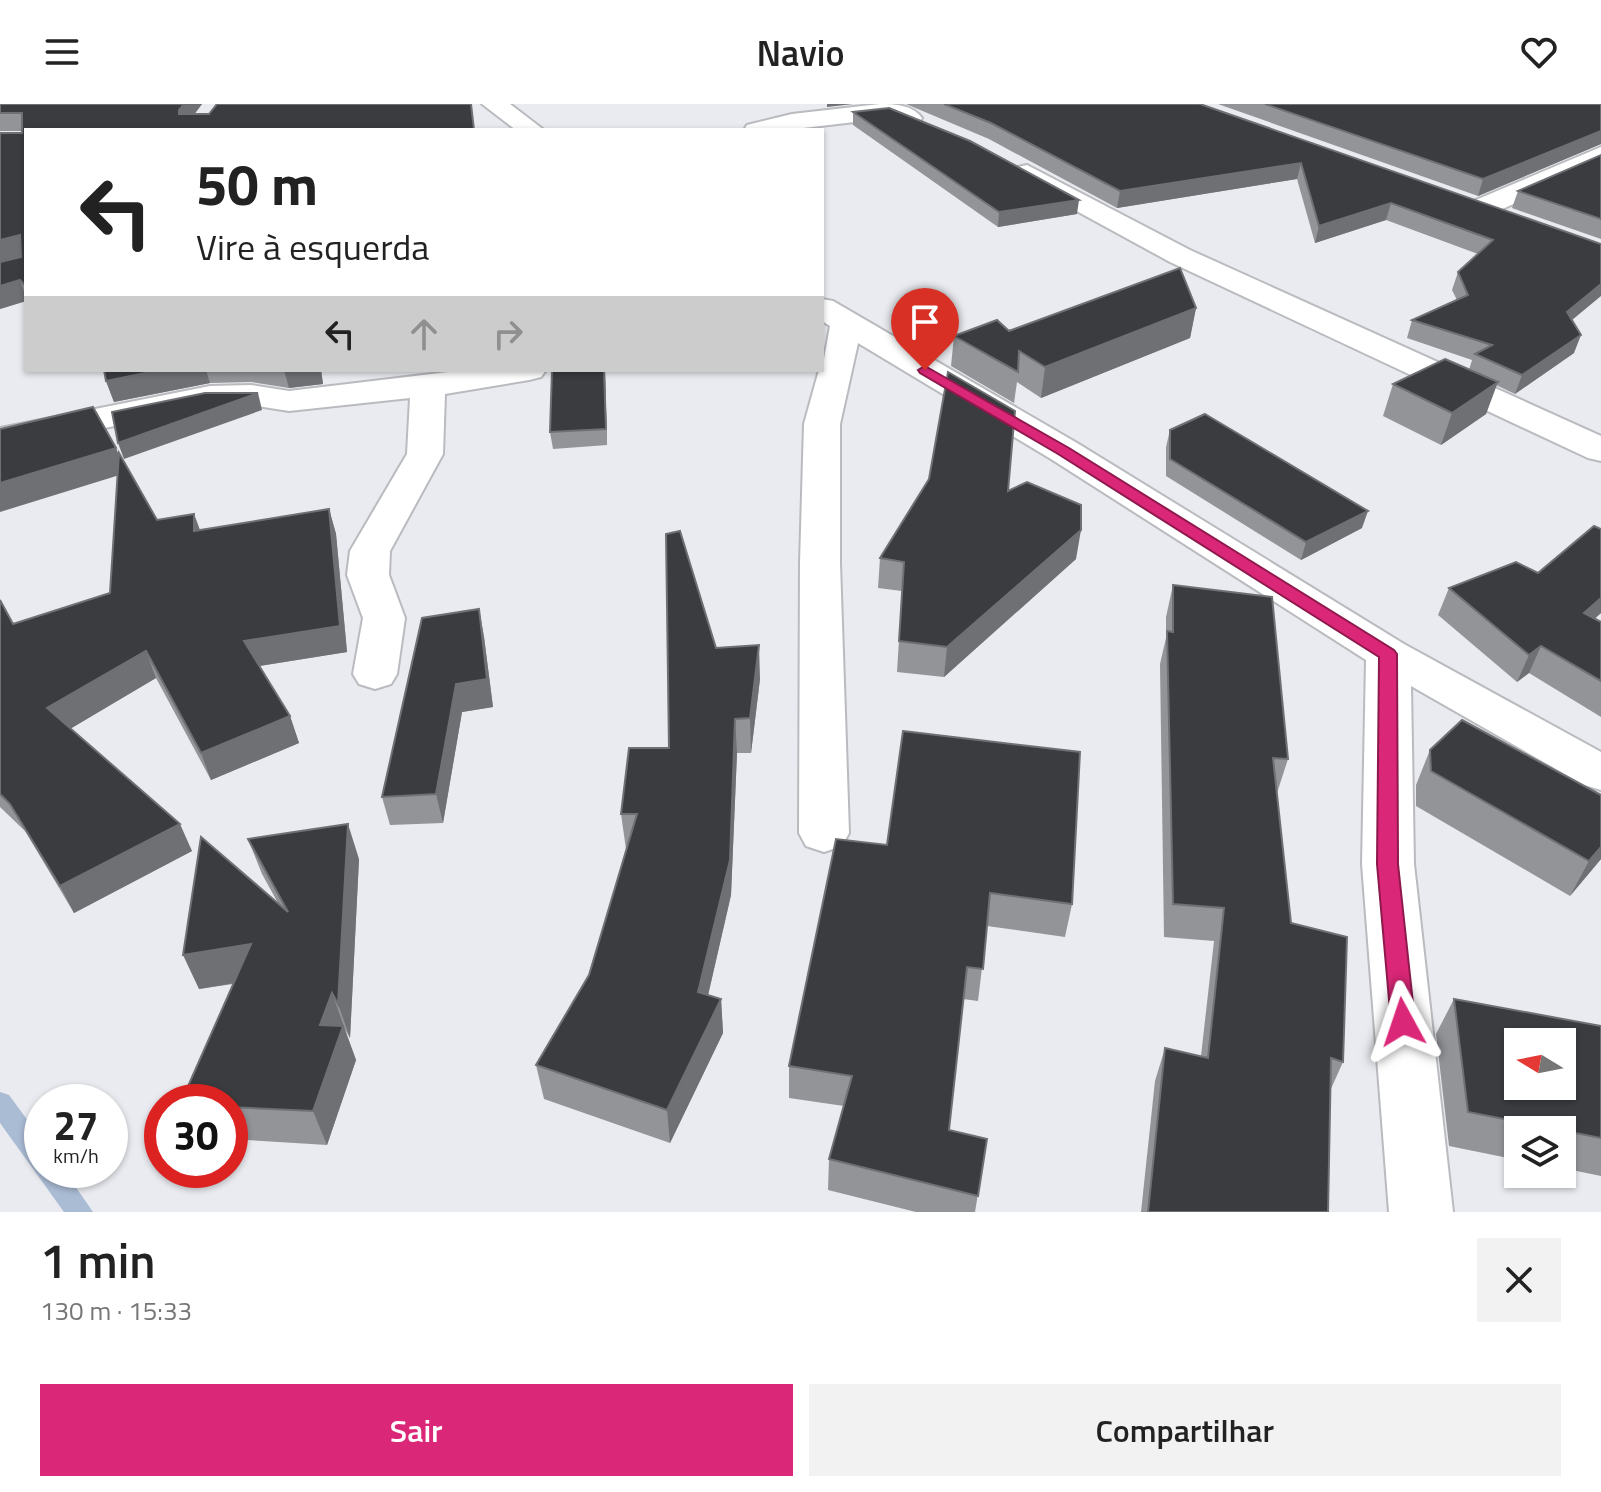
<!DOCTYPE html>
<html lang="pt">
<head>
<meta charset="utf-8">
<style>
  :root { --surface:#fff; --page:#f2f2f2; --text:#222; --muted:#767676; --accent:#db2777 }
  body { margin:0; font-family:"Titillium Web",sans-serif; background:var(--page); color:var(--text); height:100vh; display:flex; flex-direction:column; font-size:30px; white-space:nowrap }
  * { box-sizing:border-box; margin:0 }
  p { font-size:26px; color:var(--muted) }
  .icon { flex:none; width:44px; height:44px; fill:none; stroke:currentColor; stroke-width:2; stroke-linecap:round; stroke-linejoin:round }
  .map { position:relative; height:1108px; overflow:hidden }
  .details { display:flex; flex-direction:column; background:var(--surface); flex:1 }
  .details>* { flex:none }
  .hud { position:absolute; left:24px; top:24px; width:800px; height:244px; border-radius:0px; box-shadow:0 2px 6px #0004; background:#fff; color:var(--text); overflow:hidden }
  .needle { width:52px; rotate:280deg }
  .controls { position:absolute; left:1504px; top:924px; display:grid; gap:16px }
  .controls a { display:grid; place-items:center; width:72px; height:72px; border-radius:0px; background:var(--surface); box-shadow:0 2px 6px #0004; font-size:40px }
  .speed { position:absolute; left:24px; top:980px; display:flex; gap:16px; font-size:40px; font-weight:700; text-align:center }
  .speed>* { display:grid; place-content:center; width:104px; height:104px; border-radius:50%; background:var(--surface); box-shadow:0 2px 6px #0004; line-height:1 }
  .speed small { font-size:20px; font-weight:400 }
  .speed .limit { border:12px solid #d22; background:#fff; color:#111 }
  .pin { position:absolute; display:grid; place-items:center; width:68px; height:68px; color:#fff; margin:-82px -34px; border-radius:50% 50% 50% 0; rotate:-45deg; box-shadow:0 0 8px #0007 }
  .pin .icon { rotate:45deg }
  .me { position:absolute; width:88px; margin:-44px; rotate:355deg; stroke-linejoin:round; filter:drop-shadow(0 0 6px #0008) }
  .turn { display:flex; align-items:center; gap:28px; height:168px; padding:0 40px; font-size:36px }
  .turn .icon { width:104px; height:104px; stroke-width:2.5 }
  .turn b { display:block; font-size:56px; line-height:68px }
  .lanes { display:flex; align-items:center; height:76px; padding:0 40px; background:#0003; justify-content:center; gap:40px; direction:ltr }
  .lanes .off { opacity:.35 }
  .round { display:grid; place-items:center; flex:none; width:84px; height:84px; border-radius:0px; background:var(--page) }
  .summary { display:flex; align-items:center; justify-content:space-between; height:136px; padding:0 40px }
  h1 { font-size:48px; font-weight:600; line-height:60px }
  .button { display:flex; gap:16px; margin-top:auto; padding:16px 40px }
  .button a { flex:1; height:92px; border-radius:0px; background:var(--accent); color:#fff; font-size:32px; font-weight:600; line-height:92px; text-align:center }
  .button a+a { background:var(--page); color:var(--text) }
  header { display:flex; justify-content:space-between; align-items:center; height:104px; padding:0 40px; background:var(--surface); font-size:36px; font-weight:600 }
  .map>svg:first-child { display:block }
</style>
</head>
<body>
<header><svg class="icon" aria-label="menu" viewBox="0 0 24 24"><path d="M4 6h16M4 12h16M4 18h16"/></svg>Navio<svg class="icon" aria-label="heart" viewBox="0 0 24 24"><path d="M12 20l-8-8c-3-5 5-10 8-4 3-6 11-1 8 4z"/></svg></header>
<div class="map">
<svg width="1601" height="1108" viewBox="0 0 1601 1108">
  <rect width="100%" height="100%" fill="#e9ebf0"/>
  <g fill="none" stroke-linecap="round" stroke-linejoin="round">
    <polygon fill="#aabbd4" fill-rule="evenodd" points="0,988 9,991 42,1036 42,1066 64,1066 93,1108 64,1108 0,1019"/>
    <g stroke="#b9bbbf" stroke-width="4">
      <g id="minor">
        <polygon points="482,0 510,0 544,26 516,26"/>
        <path d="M880 0C895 0 913 1 922 14L919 19 910 21 889 14 786 26H744L747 21 792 10Z"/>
        <polygon points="1601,43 1601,61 1491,110 1481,112 1471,110 1467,104 1471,98"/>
        <polygon points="1027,61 1190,146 1601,332 1601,357 1588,354 1170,158 1018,75 1014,69 1018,63"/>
        <polygon points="822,195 833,197 1077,339 1404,540 1601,648 1601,686 1584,681 1411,582 1414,760 1453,1108 1389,1108 1362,760 1366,556 1051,355 858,239 840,320 840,459 849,729 842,742 824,748 806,742 799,729 800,459 804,320 819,266 822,266 830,222 822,217"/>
        <polygon points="465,266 546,266 541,273 529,276 445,290 443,350 390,447 389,471 405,514 397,570 391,580 375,585 359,580 353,570 363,514 347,471 350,447 407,350 410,294 289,307 251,301 210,302 0,346 0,324 210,282 251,281 289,287"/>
      </g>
    </g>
    <use href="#minor" fill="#fff" fill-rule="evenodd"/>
  </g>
  <g fill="#929498">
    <polygon points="0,0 202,0 194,10 471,0 26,26 26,197 0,205 0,158 22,27 0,27"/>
    <polygon points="906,0 1200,0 1601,140 1572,216 1574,249 1515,290 1496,281 1486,310 1441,341 1383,312 1393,280 1469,266 1472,256 1407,234 1412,216 1457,196 1452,186 1458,168 1478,150 1386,116 1315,139 1297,75 1117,104 989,35"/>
    <polygon points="1218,0 1601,0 1601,40 1478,92"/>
    <polygon points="853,8 1077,110 998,123 853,21"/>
    <polygon points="1601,51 1601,135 1512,104 1518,87"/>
    <polygon points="1196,204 1190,234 1041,294 1017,278 1014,299 951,262 954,232"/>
    <polygon points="104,266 321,266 323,280 289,284 251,278 210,279 114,298 106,277"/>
    <polygon points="605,266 607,341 553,345 550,328"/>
    <polygon points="1170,326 1362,424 1301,456 1166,372 1166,343"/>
    <polygon points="116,344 119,351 157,416 194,410 200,426 329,405 336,430 347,548 260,562 290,612 299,639 211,676 156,574 71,624 192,747 74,809 25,727 0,703 0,496 13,520 110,489 118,372"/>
    <polygon points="1008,387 1076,455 944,573 897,568 902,487 878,484 880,454"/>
    <polygon points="1601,425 1601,509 1594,515 1601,518 1601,613 1529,569 1517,578 1438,511 1449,484 1538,469"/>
    <polygon points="1173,481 1288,655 1277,689 1291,819 1343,958 1330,987 1328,1108 1141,1108 1155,977 1165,944 1201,952 1214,837 1164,833 1160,560 1166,534 1166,513"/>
    <polygon points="479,505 484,533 493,603 462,608 443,719 390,721 382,693"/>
    <polygon points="716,544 760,575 751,649 737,649 731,791 708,891 721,895 723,929 670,1039 544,995 536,961 589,871 627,745 626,745 621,710 669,644"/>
    <polygon points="1430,646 1601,691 1601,755 1570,792 1416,702 1416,681"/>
    <polygon points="248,735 359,755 350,934 344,924 356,956 327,1041 230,1035 233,880 199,885 278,799 262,770"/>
    <polygon points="836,735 1072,800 1065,833 987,822 978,897 963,895 949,1026 987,1035 975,1108 916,1108 828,1086 829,1055 844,1002 789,994 789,962"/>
    <polygon points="1454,895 1601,922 1601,1072 1562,1064 1562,1026 1518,1026 1518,1056 1449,1042 1436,930"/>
  </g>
  <g fill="#6e7074">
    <polygon points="184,0 202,0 183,26 179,6"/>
    <polygon points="827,0 853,0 827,3"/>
    <polygon points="1601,27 1601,40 1478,92 1483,75"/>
    <polygon points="1301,59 1297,75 1117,104 1120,87"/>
    <polygon points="1079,96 1077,110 998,123 999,108"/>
    <polygon points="1391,99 1386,116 1315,139 1319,122"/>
    <polygon points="20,131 26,151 0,158 0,136"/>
    <polygon points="20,176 26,193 26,197 0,205 0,182"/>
    <polygon points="1601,180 1601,192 1560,226 1567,208"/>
    <polygon points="1196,204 1190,234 1041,294 1045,263"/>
    <polygon points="1581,231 1574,249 1515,290 1522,271"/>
    <polygon points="160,266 206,266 210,279 114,298 106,277"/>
    <polygon points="284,266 321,266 323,280 289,284"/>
    <polygon points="604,266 605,266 607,341 606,325"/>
    <polygon points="1498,278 1486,310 1441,341 1452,309"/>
    <polygon points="258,289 262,306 124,355 118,339"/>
    <polygon points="116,344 126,369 0,408 0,379"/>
    <polygon points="329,405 336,430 347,548 253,563 244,537"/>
    <polygon points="1368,407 1362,424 1301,456 1306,438"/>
    <polygon points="194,410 203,435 194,427"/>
    <polygon points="1081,426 1076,455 944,573 947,543"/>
    <polygon points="1601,494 1601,509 1571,536 1584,509"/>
    <polygon points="479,505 484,533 493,603 462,608 443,719 436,690 456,580"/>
    <polygon points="759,541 760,575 751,649 750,614"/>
    <polygon points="1541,542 1529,569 1517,578 1529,551"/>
    <polygon points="146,547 156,574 60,631 47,604"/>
    <polygon points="290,612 299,639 211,676 201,649"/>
    <polygon points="735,615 737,649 731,791 701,922 698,888"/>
    <polygon points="180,720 192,747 74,809 60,782"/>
    <polygon points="348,720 359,755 350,934 338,900"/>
    <polygon points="1601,743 1601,755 1570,792 1589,757"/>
    <polygon points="251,840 265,874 199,885 183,851"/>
    <polygon points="332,889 356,956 327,1041 313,1007 320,921"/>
    <polygon points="721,895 723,929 670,1039 667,1006"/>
  </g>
  <g fill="#3a3c3f" stroke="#6e7074" stroke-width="2" fill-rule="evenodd">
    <polygon points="0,0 184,0 179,6 179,10 209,10 217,0 471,0 474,26 26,26 26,182 20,176 0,182 0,158 21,153 20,131 0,136 0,29 22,29 22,9 0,9"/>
    <polygon points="944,0 1200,0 1601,140 1601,180 1567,208 1581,231 1522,271 1475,250 1492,241 1412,216 1468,191 1458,168 1493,136 1391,99 1319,122 1301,59 1120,87 991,19"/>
    <polygon points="1265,0 1601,0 1601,27 1483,75"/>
    <polygon points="889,4 970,37 1079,96 999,108 853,8"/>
    <polygon points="1601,51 1601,115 1518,87"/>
    <polygon points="1180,164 1196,204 1045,263 1019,247 1018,268 954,232 997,216 1009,227"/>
    <polygon points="1445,255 1498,278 1452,309 1393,280"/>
    <polygon points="104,266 160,266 106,277"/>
    <polygon points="552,266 604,266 606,325 550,328"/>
    <polygon points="948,268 1015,307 1008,387 1027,378 1081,401 1081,426 947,543 899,537 904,458 880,454 929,375"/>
    <polygon points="205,289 258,289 118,339 112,308"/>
    <polygon points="93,303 116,344 0,379 0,325"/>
    <polygon points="1205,310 1368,407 1306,438 1170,355 1170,326"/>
    <polygon points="119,349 157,416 194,410 194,427 329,405 340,522 244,537 290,612 201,649 146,547 47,604 180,720 60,782 10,700 0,690 0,496 13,520 110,489"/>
    <polygon points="1594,422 1601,425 1601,494 1584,509 1601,518 1601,577 1541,542 1529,551 1449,484 1516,458 1538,469"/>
    <polygon points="680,427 716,544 759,541 750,614 735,615 730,756 698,888 721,895 667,1006 536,961 589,871 637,710 621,710 629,644 669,644 666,430"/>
    <polygon points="1173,481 1272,493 1288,655 1273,654 1291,819 1347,833 1343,958 1331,954 1328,1108 1148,1108 1165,944 1208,954 1224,804 1173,800 1167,527 1173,528"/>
    <polygon points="479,505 487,575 456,580 436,690 382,693 422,514"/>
    <polygon points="1462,616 1601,691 1601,743 1589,757 1431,667 1430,646"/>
    <polygon points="903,627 1080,648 1072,800 990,789 983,865 967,863 949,1026 987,1035 978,1092 829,1055 852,972 789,962 836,735 887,741"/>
    <polygon points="348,720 338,900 332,889 320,921 343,922 313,1007 230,1003 230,998 181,998 251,840 183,851 201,733 288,808 248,735"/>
    <path d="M1454 895 1601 922V1034L1468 1008ZM1518 938H1562V982H1518Z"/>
  </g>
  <polygon fill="#db2777" stroke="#8e194d" stroke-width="2" points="925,262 1069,344 1394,546 1397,550 1398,760 1415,918 1411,925 1403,928 1394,925 1391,918 1377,760 1379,553 1058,350 920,269 918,266"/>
</svg>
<div class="controls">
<a><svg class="needle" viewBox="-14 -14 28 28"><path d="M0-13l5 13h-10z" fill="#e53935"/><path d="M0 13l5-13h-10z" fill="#767676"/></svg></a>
<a><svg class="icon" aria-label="layers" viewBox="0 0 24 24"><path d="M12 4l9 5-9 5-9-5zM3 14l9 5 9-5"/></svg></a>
</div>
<div class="speed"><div>27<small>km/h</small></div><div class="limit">30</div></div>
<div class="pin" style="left:925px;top:266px;background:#d93025"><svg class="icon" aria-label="arrive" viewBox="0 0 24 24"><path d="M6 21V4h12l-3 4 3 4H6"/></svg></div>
<svg class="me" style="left:1403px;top:918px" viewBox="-20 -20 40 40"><path d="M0-17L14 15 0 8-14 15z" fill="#db2777" stroke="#fff" stroke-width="4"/></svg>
<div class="hud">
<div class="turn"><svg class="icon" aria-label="left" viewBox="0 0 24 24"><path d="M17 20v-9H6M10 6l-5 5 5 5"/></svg><div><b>50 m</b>Vire à esquerda</div></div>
<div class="lanes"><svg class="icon" aria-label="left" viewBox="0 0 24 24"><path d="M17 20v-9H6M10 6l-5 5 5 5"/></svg><svg class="icon off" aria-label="ahead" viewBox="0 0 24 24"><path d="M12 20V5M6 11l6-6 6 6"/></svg><svg class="icon off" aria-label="right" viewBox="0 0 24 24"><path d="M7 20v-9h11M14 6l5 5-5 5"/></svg></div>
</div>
</div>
<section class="details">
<div class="summary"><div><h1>1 min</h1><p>130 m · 15:33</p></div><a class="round"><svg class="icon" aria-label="close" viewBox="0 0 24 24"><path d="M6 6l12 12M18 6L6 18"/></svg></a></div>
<div class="button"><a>Sair</a><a>Compartilhar</a></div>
</section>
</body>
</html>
